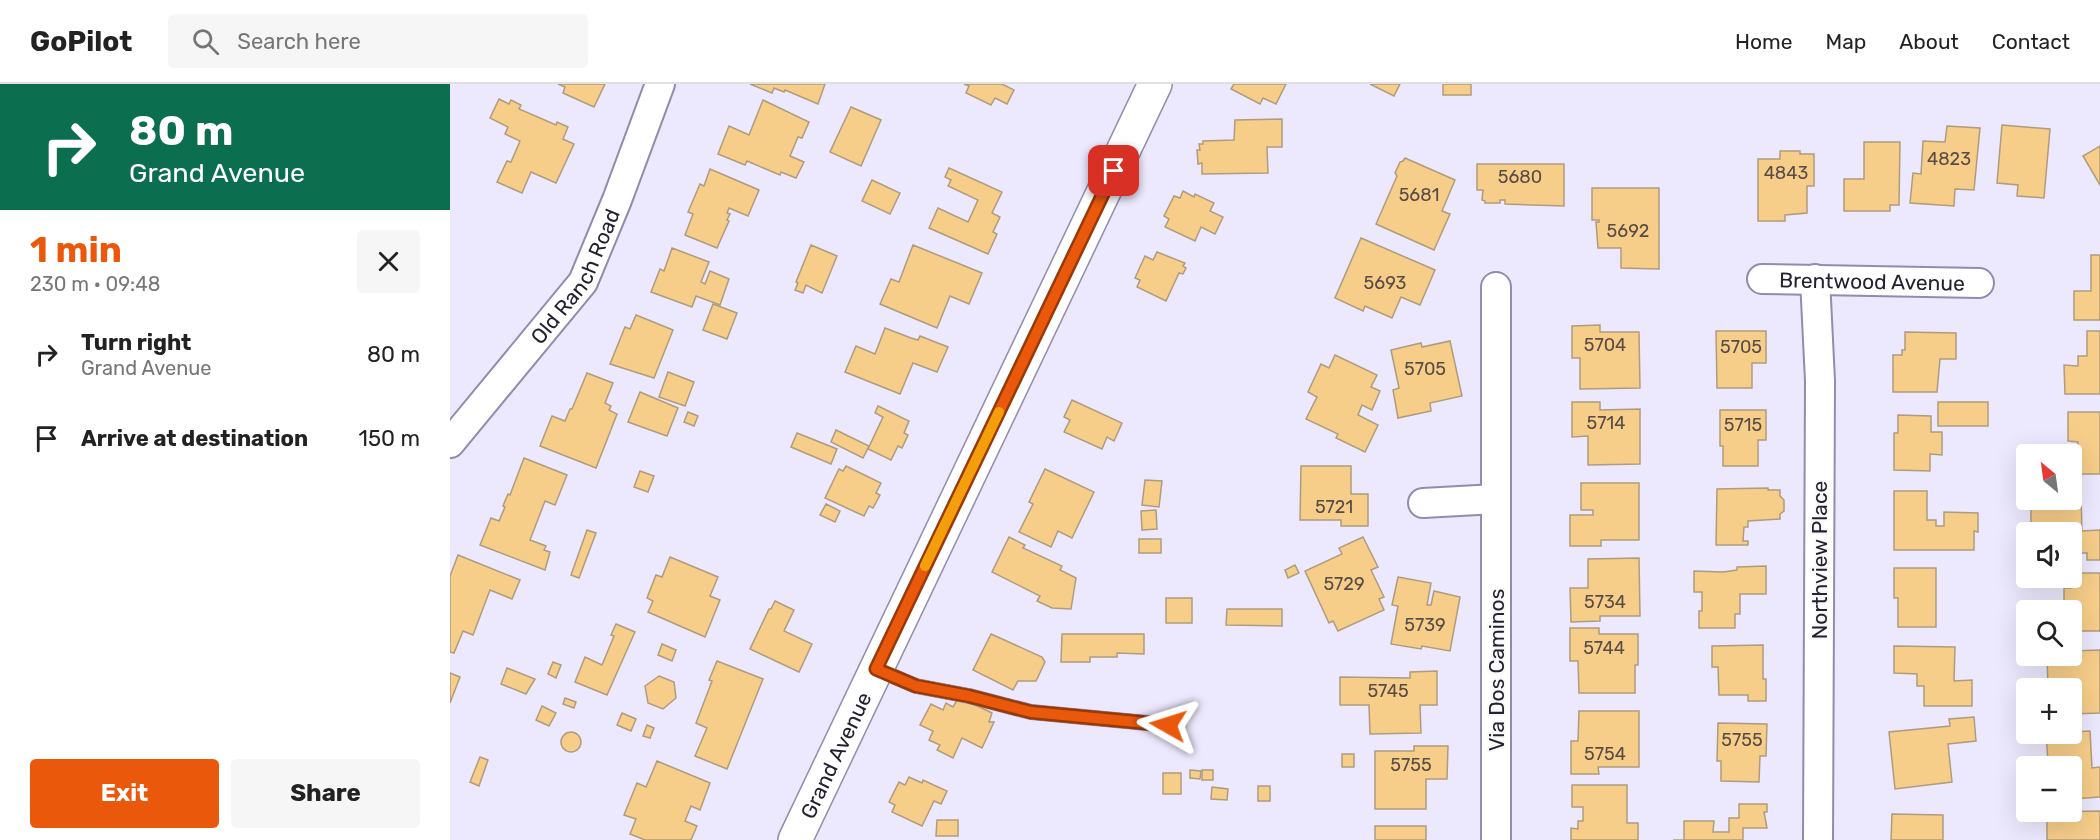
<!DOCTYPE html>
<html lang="en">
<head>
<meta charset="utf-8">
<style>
  :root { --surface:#fff; --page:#f6f6f6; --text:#222; --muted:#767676; --line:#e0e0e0; --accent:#ea580c }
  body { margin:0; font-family:Rubik,sans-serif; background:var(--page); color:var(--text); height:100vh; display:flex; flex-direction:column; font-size:22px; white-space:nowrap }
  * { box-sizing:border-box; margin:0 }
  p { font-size:20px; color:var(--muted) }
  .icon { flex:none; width:33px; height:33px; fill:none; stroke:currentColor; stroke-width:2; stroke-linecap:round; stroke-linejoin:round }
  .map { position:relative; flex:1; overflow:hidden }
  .details { display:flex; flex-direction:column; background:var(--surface); width:450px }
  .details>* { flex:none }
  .hud { background:#0b6e4f; color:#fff; overflow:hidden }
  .needle { width:39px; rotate:331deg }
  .controls { position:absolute; left:1566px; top:360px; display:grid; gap:12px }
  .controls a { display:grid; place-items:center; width:66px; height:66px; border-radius:6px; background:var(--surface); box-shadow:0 6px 24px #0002; font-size:30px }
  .pin { position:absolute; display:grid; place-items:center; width:51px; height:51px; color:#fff; margin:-26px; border-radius:12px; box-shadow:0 3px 9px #0006 }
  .me { position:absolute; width:66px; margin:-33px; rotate:276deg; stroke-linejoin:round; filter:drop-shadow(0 0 4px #0008) }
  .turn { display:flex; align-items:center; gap:21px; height:126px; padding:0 30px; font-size:27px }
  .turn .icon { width:78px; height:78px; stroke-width:2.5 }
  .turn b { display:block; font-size:42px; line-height:51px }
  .round { display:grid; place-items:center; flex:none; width:63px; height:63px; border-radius:6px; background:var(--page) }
  .head { display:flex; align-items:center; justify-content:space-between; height:102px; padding:0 30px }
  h1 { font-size:36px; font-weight:700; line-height:45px; color:var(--accent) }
  .action { display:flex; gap:12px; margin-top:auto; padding:12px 30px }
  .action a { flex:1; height:69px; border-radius:6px; background:var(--accent); color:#fff; font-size:24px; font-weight:700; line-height:69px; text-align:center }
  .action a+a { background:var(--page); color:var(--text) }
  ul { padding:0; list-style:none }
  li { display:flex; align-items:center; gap:18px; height:84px; padding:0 30px }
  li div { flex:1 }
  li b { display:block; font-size:22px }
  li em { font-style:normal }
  header { display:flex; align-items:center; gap:36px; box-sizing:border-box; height:84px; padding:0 30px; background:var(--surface); border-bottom:2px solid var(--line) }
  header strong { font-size:28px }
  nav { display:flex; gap:33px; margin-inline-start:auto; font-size:21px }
  .search { width:420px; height:54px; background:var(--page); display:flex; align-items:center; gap:15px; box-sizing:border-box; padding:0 21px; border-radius:6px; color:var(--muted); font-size:22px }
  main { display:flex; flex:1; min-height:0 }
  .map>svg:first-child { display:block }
</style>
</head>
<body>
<header>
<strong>GoPilot</strong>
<div class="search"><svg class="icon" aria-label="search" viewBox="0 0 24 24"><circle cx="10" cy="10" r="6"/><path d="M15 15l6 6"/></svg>Search here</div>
<nav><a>Home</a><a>Map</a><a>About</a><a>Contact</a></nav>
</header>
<main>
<section class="details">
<div class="hud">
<div class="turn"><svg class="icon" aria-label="right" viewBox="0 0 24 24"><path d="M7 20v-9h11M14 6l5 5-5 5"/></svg><div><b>80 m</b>Grand Avenue</div></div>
</div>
<div class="head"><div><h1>1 min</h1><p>230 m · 09:48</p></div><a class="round"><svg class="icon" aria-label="close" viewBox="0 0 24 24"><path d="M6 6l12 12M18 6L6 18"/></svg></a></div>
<ul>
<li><svg class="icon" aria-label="right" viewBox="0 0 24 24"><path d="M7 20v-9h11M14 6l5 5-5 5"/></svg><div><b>Turn right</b><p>Grand Avenue</p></div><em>80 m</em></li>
<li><svg class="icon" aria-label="arrive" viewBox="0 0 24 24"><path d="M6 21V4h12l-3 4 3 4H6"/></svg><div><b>Arrive at destination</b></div><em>150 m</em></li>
</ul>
<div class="action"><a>Exit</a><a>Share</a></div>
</section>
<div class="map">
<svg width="1650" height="756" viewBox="0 0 1650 756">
  <rect width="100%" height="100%" fill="#ece9fe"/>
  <g fill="#f6cd89" stroke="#af9c7e" stroke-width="1.5">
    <polygon points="108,0 155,0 144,23 113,9 115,3"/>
    <polygon points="300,0 375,0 368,20 335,6 334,8 324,4 322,9"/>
    <polygon points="514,0 552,0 564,6 557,20 545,14 541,21 516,9 519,2"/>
    <polygon points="784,0 836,0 826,20 813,14 810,20 781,5"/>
    <polygon points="920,0 950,0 944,12"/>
    <rect x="993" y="0" width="28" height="11"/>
    <polygon points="49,15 59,20 61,16 71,21 69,25 106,41 107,38 118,43 113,55 124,60 106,99 81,88 72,109 47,98 57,77 61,78 70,57 55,50 58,43 40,34"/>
    <polygon points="313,16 359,38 352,54 348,53 340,72 354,78 346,94 331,88 330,91 297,77 295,81 268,70 279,42 299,51"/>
    <polygon points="401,23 431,36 411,82 380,68"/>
    <polygon points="832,35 832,63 817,63 818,89 752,90 752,79 748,80 747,66 750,66 749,60 753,60 753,57 784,56 785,36"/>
    <polygon points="1552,41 1600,45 1594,114 1567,112 1568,101 1547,99"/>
    <polygon points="1497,42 1530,44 1524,106 1505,105 1504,122 1460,119 1463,89 1471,90 1473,57 1495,58"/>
    <polygon points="1414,58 1450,58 1449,121 1440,121 1440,127 1394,127 1394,95 1414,95"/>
    <polygon points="1650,62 1650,101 1633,72"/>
    <polygon points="1330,67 1350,67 1350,70 1364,70 1364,102 1357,102 1357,129 1335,131 1335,137 1308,137 1308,75 1330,75"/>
    <polygon points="955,74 1005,96 992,127 1000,130 984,166 926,140 947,92 945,89 950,78 953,77"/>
    <polygon points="1027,80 1114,80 1114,122 1055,120 1055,116 1050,116 1050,119 1035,119 1035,117 1032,116 1033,106 1027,106"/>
    <polygon points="499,84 552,108 542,129 550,133 543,148 547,150 538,170 479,144 488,124 518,138 528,116 498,102 501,96 495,93"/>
    <polygon points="260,85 309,106 298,132 279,124 277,129 280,130 277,136 279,137 267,164 235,151 243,130 238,128 250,100 254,102"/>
    <polygon points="422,96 450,109 440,130 412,117"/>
    <polygon points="1142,104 1209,104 1209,185 1171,184 1171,164 1148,164 1146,138 1149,138 1149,136 1142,136"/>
    <polygon points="733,107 744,113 745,110 764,119 760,127 773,133 765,150 751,143 745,157 715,143 719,135 714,132 724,112 730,114"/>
    <polygon points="911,154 985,186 970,221 951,213 942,234 915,222 913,227 885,214"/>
    <polygon points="361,161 387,172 372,209 356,201 353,209 345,206 348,199 346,198"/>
    <polygon points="463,161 532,189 519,220 500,212 487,244 430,220 441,195 449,198"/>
    <polygon points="222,164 259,178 251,198 255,200 260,187 279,195 270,221 246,212 242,223 201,208 210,185 214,187"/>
    <polygon points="707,168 735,179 733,182 736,184 733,190 729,189 716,217 687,203 690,196 685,194 695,172 703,176"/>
    <polygon points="1641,171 1650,171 1650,236 1624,236 1624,207 1641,207"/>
    <polygon points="263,220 287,229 277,255 253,246"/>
    <polygon points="186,231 223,246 204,294 160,280 175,243 180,245"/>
    <polygon points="1150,241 1150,248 1189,248 1190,304 1130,305 1130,274 1122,274 1122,242"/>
    <polygon points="435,244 461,254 468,256 470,252 498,263 487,288 463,279 450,310 395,288 406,262 425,270"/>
    <polygon points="1266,247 1316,247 1316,279 1302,279 1302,304 1267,304"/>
    <polygon points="1637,247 1650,247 1650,310 1615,310 1614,281 1628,282 1628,272 1637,272"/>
    <polygon points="1455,248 1506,249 1506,275 1490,275 1487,308 1443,308 1443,271 1452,271 1452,266 1455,266"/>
    <polygon points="1000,257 1012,312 980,319 981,327 948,334 943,306 949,304 941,266 971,259 972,263"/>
    <polygon points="885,271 927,291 921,303 930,307 922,326 912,321 908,331 928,341 915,368 886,354 888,350 856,335 867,313 858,308 871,280 879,284"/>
    <polygon points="218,288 244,298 235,322 209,313"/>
    <polygon points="137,289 163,299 155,319 161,322 159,326 167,330 146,384 90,362 102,332 115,337 120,325 122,325"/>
    <polygon points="190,308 228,324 217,352 178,338"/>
    <polygon points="622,316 672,339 664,357 657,353 652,365 614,348 620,336 614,333"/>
    <polygon points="1122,318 1150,318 1150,326 1190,325 1190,380 1138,381 1138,352 1122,353"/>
    <rect x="1488" y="318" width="50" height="24"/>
    <polygon points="428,322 459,337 454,349 458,351 452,364 448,362 441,376 418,365 433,333 425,329"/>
    <polygon points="1270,326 1316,326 1316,356 1308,356 1308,382 1273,382 1273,362 1270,362"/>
    <polygon points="238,328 248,332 244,342 234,338"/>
    <polygon points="1618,328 1650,328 1650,390 1628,390 1628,358 1618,357"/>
    <polygon points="1448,331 1481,332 1481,348 1492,348 1492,371 1480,370 1480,387 1444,386 1444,349 1448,349"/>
    <polygon points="386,346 419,362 413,374 381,358"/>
    <polygon points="347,349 387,365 381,380 341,363"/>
    <polygon points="74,374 117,391 105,421 95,417 80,456 96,462 94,466 100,468 95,486 30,461 41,434 49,437 55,423 53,422 58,410 60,411"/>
    <polygon points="396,382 431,399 426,409 430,411 423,424 419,422 414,432 375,414 389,385 393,387"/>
    <polygon points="851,382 901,382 901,410 918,410 918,442 891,442 891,436 850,436"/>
    <polygon points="595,385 644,408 622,454 608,447 601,463 569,448 583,420 579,418"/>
    <polygon points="190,387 204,392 198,408 184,403"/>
    <polygon points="695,396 712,397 709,423 692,421"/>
    <polygon points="1131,399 1189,399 1189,456 1151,456 1151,462 1120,462 1120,431 1143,431 1143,426 1131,426"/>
    <polygon points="1318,404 1318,406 1330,406 1330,412 1334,416 1334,427 1330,430 1330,435 1298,437 1298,443 1294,443 1293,457 1298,457 1298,461 1266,461 1267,405"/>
    <polygon points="1444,407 1477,407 1477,436 1486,436 1486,442 1494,442 1494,428 1528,429 1528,448 1524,447 1524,466 1444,466"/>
    <polygon points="1622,411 1631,411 1632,447 1650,446 1650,476 1637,476 1637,469 1622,469 1622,448 1576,448 1576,469 1575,469 1575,448 1590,447 1590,440 1581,441 1581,416 1622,416"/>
    <polygon points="376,420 390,427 385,438 370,431"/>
    <polygon points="706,426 707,445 692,446 691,427"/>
    <polygon points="137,446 146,449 129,494 121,491"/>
    <polygon points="559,453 575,461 573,464 612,482 610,486 626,494 621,525 602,524 587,517 590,512 542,488"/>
    <polygon points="913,453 928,483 921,486 934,513 929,515 934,526 888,547 883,537 879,539 855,487 892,470 889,464"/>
    <rect x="689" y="455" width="22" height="14"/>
    <polygon points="8,471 70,496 62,515 40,506 23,551 13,547 4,569 0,568 0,492"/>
    <polygon points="220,473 268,493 260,512 270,516 255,553 198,528 203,517 197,514 206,491 212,493"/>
    <polygon points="1189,474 1190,532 1150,532 1150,537 1121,538 1120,504 1138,504 1138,475"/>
    <polygon points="845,481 849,489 838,494 835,486"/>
    <polygon points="1316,482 1316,510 1290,510 1290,530 1285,530 1285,544 1249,544 1249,527 1252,527 1252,508 1244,508 1244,487 1273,488 1287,486 1287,483"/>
    <polygon points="1444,484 1486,484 1486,543 1448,543 1448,514 1444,514"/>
    <polygon points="1622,489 1650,489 1650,547 1624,547 1624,550 1622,550 1622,526 1614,526 1614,504 1621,504"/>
    <polygon points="948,493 981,499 977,521 981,521 984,507 1010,513 1000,567 972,562 971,565 941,560 948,522 942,521"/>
    <rect x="716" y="514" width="26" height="25"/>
    <polygon points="325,517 344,526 334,547 362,560 349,588 300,565 319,525 321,525"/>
    <polygon points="777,525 832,525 832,542 776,541"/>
    <polygon points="166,540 185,548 157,611 125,598 135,573 152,581 164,552 161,551"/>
    <polygon points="1120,544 1149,544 1149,550 1188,550 1188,581 1185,581 1185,609 1129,609 1128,577 1120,577"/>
    <polygon points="541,550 592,573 595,578 586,597 568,597 563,606 523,586"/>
    <polygon points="612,550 694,550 694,570 667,569 667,573 640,573 640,578 611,578"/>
    <polygon points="212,560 226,566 222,577 208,571"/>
    <polygon points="1313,561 1313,595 1316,595 1316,617 1298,617 1298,611 1269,611 1268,583 1262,583 1262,562"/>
    <polygon points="1444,562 1505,563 1504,597 1522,596 1522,622 1474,622 1474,602 1467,602 1467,590 1444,589"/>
    <polygon points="1650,566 1650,629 1622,630 1622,604 1598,604 1597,572 1622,572 1622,567"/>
    <polygon points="267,577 313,595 277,685 245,672 257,644 246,639 262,597 259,596"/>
    <polygon points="103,578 111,581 106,594 98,590"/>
    <polygon points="57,584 85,595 76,610 51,600"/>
    <polygon points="987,587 987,621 970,621 971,649 920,650 919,621 890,621 890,593 960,594 960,588"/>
    <polygon points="0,589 10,593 0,619"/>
    <polygon points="209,592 224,598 226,614 213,625 198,619 195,602"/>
    <polygon points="509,613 542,629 539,638 544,638 532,664 512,654 503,674 487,666 490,661 479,656 483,647 470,641 481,620 493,626 496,619 503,623"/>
    <polygon points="115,614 126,618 124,624 113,620"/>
    <polygon points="92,622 106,629 99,642 86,636"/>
    <polygon points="1129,627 1189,627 1189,683 1148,683 1149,690 1121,690 1121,657 1128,657"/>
    <polygon points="172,629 186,635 181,647 167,641"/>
    <polygon points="1524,633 1526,657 1498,660 1502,698 1445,705 1439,648 1500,642 1499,635"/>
    <polygon points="1268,639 1317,640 1316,672 1310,672 1309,698 1271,697 1271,677 1267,677"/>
    <polygon points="197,641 204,644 200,654 193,652"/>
    <polygon points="1640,647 1642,684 1650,683 1650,713 1622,715 1622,682 1584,682 1584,677 1598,677 1596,650 1622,650 1622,648"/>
    <circle cx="121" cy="658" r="10"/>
    <polygon points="964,662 998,662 997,695 976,695 976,725 925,725 925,667 964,667"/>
    <rect x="892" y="670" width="12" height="13"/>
    <polygon points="30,673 38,676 29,702 20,698"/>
    <polygon points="207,677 260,699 250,726 241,722 235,737 247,742 241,756 195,756 180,750 186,735 174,731 187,699 196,703"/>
    <polygon points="740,686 751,687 750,695 740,694"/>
    <rect x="752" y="686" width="11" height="10"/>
    <rect x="713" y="689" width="18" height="21"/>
    <polygon points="459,693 472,699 473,696 497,707 491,720 484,717 472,742 442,728 445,721 439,718 449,698 455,701"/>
    <polygon points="1122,701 1177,701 1177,739 1188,739 1188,756 1121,756 1121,744 1128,745 1128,737 1133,737 1133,723 1122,723"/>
    <rect x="808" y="702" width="12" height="15"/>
    <polygon points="762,703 778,705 777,716 761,715"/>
    <polygon points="1289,720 1317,720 1317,728 1314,728 1317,744 1293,744 1293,756 1223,756 1234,756 1234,737 1264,737 1263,748 1279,748 1279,734 1289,734"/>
    <polygon points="1650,727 1650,756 1597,756 1597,728"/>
    <polygon points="1442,730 1493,731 1493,756 1441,756"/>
    <polygon points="487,736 508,736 508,752 486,752"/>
    <rect x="925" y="742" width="51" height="14"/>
  </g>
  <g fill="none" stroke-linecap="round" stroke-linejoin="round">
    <g stroke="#918cac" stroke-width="16">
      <polyline id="lane" points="426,585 466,602 519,612 581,628 718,641"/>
    </g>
    <g stroke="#918cac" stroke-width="32">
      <g id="street">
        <path id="s1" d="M1312 195 1529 199"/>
        <polyline points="1365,195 1370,297 1368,756"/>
        <path id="s2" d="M0 359 133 198 167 116 210 0"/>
        <polyline points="973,419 1046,415"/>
        <polyline points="1046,756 1046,203"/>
      </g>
    </g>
    <g stroke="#918cac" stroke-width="36">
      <g id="secondary">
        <path id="s3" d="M345 756 705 0"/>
      </g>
    </g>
    <use href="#lane" stroke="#fff" stroke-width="14"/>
    <use href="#street" stroke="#fff" stroke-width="28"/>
    <use href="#secondary" stroke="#fff" stroke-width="33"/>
  </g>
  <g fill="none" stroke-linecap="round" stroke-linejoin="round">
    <g stroke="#983908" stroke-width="15">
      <polyline id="route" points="664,87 426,585 466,602 519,612 581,628 718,641"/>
    </g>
    <use href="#route" stroke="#ea580c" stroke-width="10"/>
    <polyline stroke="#f59e0b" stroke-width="10" points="475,482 549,328"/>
  </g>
  <g text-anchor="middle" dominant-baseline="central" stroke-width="4.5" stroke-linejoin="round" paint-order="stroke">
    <g font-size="18" fill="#584c45">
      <text x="1499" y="75">4823</text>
      <text x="1336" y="89">4843</text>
      <text x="1070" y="93">5680</text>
      <text x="969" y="111">5681</text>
      <text x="1178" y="147">5692</text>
      <text x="935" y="199">5693</text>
      <text x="1155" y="261">5704</text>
      <text x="1291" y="263">5705</text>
      <text x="975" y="285">5705</text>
      <text x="1156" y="339">5714</text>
      <text x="1293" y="341">5715</text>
      <text x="884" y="423">5721</text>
      <text x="894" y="500">5729</text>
      <text x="1155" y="518">5734</text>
      <text x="975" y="541">5739</text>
      <text x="1154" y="564">5744</text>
      <text x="938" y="607">5745</text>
      <text x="1292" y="656">5755</text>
      <text x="1155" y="670">5754</text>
      <text x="961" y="681">5755</text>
    </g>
    <g font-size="21" fill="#23212e" stroke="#f9f9f9">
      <text stroke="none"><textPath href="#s2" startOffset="210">Old Ranch Road</textPath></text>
      <text stroke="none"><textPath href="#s1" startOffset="110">Brentwood Avenue</textPath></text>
      <text transform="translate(1369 476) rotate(-90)">Northview Place</text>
      <text transform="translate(1046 586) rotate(-90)">Via Dos Caminos</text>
      <text stroke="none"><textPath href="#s3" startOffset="94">Grand Avenue</textPath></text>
    </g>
  </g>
</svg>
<div class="controls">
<a><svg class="needle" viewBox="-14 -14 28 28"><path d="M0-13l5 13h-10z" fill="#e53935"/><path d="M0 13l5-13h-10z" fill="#767676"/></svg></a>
<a><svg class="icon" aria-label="sound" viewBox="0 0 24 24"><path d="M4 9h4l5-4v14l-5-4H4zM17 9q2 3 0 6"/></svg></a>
<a><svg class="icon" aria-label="search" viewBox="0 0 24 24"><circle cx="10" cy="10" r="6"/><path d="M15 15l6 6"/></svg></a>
<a>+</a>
<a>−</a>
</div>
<div class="pin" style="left:664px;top:87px;background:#d93025"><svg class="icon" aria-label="arrive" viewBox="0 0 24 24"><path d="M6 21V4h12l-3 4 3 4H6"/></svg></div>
<svg class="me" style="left:718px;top:641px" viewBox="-20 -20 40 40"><path d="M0-17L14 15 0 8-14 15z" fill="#ea580c" stroke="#fff" stroke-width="4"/></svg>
</div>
</main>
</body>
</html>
